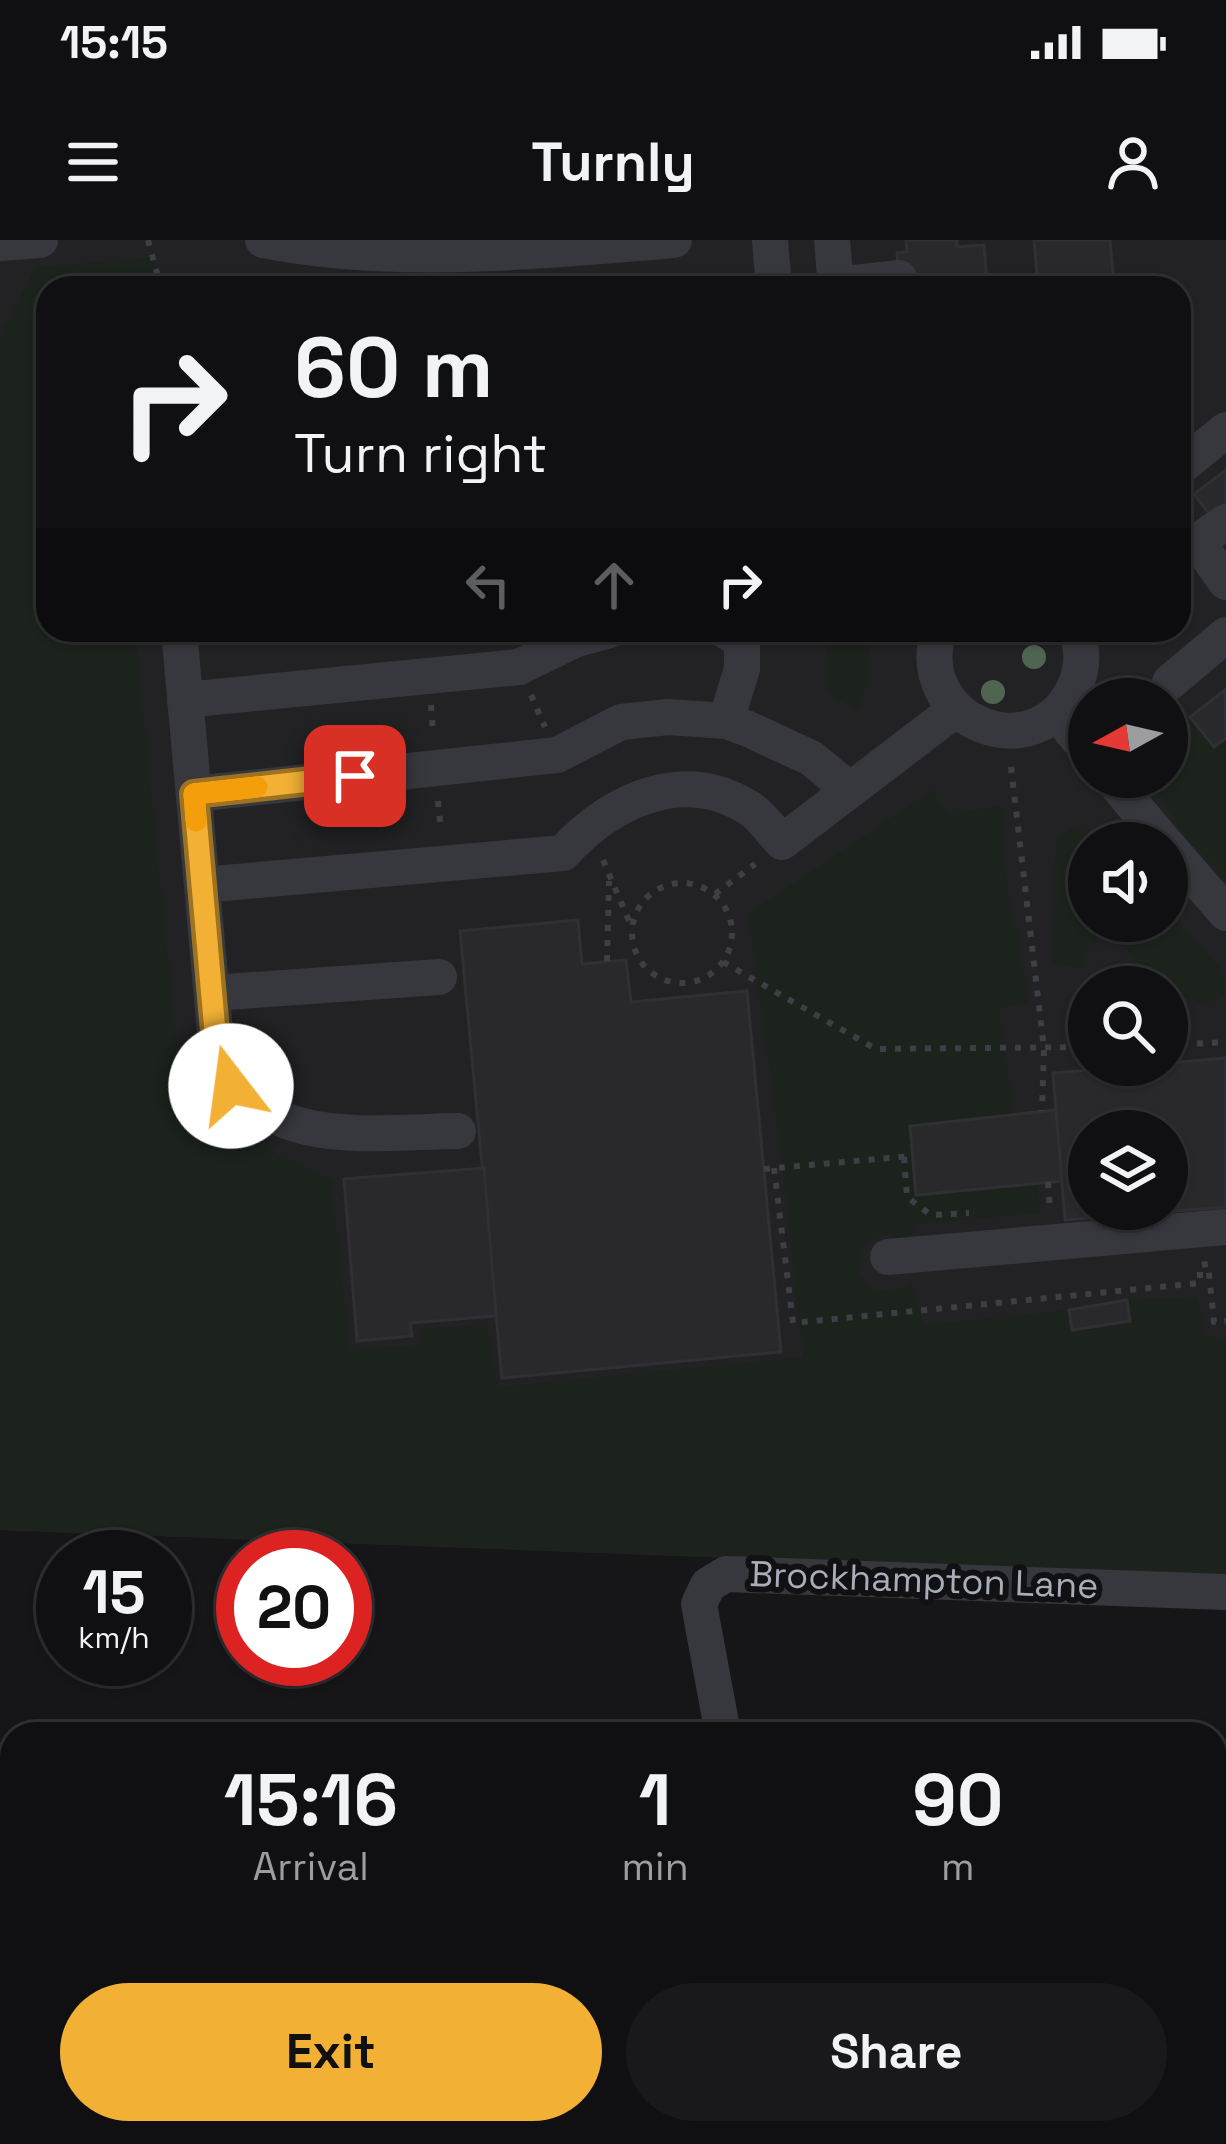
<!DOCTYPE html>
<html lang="en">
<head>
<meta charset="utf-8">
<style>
  :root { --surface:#101012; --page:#19191b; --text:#f1f3f6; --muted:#9c9d9f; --line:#303032; --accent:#f2b134 }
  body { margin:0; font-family:"Space Grotesk",sans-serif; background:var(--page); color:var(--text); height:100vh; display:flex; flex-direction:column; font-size:45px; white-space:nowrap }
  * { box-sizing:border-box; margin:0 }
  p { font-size:39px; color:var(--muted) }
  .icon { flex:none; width:66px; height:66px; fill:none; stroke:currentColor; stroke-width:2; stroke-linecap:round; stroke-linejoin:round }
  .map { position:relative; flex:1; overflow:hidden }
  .side { position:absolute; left:0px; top:1482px; width:1227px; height:423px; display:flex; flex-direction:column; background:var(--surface); border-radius:36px 36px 0 0; box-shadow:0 3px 9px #0004,0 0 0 3px var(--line) }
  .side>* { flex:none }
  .top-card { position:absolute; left:36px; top:36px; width:1155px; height:366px; border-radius:36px; box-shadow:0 3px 9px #0004,0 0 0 3px var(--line); background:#101012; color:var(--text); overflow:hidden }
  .needle { width:78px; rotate:262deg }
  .controls { position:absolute; left:1068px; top:438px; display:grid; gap:24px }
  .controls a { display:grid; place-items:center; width:120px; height:120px; border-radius:50%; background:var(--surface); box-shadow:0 3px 9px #0004,0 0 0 3px var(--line); font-size:60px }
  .speed { position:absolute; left:36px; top:1290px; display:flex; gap:24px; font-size:60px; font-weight:700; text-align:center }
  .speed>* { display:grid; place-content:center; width:156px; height:156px; border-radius:50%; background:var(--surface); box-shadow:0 3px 9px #0004,0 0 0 3px var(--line); line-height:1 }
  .speed small { font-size:30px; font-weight:400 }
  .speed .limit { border:18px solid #d22; background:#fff; color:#111 }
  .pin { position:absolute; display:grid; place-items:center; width:102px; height:102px; color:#fff; margin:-51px; border-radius:24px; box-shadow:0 6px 18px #0006 }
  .me { position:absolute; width:132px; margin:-66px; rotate:345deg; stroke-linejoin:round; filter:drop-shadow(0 0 9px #0008) }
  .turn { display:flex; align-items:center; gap:42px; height:252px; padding:0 60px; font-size:54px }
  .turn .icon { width:156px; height:156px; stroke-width:2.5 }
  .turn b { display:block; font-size:84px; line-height:102px }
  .lanes { display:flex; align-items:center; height:114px; padding:0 60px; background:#0003; justify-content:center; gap:60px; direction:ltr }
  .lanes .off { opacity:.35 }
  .eta { display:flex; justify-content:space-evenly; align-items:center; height:204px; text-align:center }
  .eta b { font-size:72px; font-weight:800; line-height:84px }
  .action { display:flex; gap:24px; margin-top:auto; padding:24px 60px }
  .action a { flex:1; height:138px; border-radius:72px; background:var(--accent); color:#111; font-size:48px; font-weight:800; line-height:138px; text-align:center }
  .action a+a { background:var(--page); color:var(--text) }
  .status { display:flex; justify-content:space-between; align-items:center; height:84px; padding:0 60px; background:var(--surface); direction:ltr }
  .status svg { height:33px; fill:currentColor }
  header { display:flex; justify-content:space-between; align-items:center; height:156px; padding:0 60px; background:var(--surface); font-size:54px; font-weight:800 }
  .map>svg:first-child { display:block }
</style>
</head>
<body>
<div class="status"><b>15:15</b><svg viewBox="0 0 49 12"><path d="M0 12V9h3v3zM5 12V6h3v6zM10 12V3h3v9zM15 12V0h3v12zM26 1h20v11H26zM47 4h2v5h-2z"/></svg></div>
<header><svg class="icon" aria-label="menu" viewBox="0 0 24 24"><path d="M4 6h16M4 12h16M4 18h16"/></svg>Turnly<svg class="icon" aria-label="person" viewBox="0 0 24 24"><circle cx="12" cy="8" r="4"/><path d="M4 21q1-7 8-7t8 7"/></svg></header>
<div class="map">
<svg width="1226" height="1904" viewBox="0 0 1226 1904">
  <rect width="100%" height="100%" fill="#161618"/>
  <path fill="#222225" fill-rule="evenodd" d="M0 0H1226V1337L0 1290ZM48 48H1179V390H48ZM1089 459H1167V537H1089ZM1089 603H1167V681H1089ZM1089 747H1167V825H1089ZM1089 891H1167V969H1089Z"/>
  <g fill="#1c231d">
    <path d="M153 18 161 48H48V390H135L182 859 209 860 261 906 331 939 350 1109 422 1105V1089L487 1084 498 1147 803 1117 779 899 748 674 932 550 948 574 1001 566 1011 688 1018 691 1028 762 999 769 1014 874 910 886 916 954 1038 943 1040 973 915 984 909 1008 889 995C867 999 856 1011 860 1035L874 1050 901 1049 911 1041 923 1085 1069 1070 1073 1090 1130 1081 1127 1060 1198 1057 1204 1096 1226 1098V1337L0 1290V95L36 27Z"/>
    <polygon points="825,390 867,390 871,425 859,471 827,453"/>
    <polygon points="1190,477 1214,507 1226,498 1226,639 1181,592 1148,537 1167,537 1167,493"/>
    <polygon points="1075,587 1101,603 1089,603 1089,681 1167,681 1167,669 1222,729 1225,756 1206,765 1157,746 1114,695 1090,706 1078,729 1053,722 1056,598"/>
  </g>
  <g fill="#29292c" stroke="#303034" stroke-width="3" fill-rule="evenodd">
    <polygon points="906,0 957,0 957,7 984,5 987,42 900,48 897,13 907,12"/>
    <polygon points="1034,0 1110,0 1114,48 1038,48"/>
    <polygon points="737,35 738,48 599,48"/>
    <polygon points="1226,230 1226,263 1210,275 1194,254"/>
    <polygon points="1225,450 1226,498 1214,507 1190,477"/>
    <polygon points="578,680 582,724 626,720 631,762 747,751 781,1112 502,1138 460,691"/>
    <path d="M1226 818V967L1065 980 1053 833ZM1089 891H1167V969H1089Z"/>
    <polygon points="1056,870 1062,941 916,955 910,886"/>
    <polygon points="484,928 496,1076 410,1083 412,1096 357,1101 344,939"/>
    <polygon points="1127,1060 1130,1081 1072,1090 1069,1070"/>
  </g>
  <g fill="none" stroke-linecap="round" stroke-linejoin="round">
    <g stroke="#3d3f44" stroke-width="6" stroke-dasharray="6 9" stroke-linecap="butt">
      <polyline points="148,0 161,48"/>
      <polyline points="425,390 426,405"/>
      <polyline points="531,455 545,487"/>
      <polyline points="431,465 433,494"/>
      <polyline points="1011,527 1044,809 1042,871"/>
      <polyline points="438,561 441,590"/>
      <polyline points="603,620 632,688"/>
      <circle cx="682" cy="693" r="50"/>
      <polyline points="715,654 755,624"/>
      <polyline points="607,721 609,641"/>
      <polyline points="723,722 876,809 1089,807"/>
      <polyline points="1167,805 1226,802"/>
      <polyline points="904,917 907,957 931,975 969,973"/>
      <polyline points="774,928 793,1083 1200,1043 1200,1025 1208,1024 1214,1082 1226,1081"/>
      <polyline points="764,929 912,916"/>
      <polyline points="1048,942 1050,969"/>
    </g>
    <g stroke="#37383d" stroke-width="36">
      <path d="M263 0C397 26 538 11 674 0"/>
      <polyline points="770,0 774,48"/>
      <polyline points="832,0 836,48"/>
      <polyline points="0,3 40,0"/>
      <polyline points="836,45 899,38"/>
      <polyline points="1179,228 1226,190"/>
      <polyline points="1199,304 1226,342"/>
      <polyline points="1179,314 1226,282"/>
      <path d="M179 390 217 814C259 912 369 892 458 891"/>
      <polyline points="724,390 742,401 742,429 726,481"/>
      <path d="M939 390C909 483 1039 533 1076 444 1083 426 1083 407 1075 390"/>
      <polyline points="1170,442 1226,395"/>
      <polyline points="185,460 519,427 574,400 610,390"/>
      <polyline points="1057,474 1089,512"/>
      <polyline points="1110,537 1165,603"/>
      <polyline points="194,554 557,515 621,482 668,477 726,481 746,488 811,518 850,550"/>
      <polyline points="1167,605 1226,673"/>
      <path d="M202 645 563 613C611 561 682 526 749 568 762 576 772 592 782 602L955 470"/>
      <polyline points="212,753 439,737"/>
      <polyline points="888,1017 1226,987"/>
      <polyline points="723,1494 699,1364 708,1345 726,1334 1226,1352"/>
      <polyline points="801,1893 804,1904"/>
    </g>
  </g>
  <g fill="#506452">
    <circle cx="1034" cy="417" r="12"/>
    <circle cx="993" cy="452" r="12"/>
  </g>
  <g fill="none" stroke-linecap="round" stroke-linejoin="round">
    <g stroke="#9d7322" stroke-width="30">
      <polyline id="route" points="231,846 217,814 194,554 355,536"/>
    </g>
    <use href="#route" stroke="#f2b134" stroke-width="21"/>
    <polyline stroke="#f59e0b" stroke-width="21" points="196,581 194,554 257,547"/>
  </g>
  <g text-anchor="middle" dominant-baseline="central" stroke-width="12" stroke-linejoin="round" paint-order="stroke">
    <g font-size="36" fill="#a8adb8" stroke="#111113">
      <text transform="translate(924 1340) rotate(2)">Brockhampton Lane</text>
    </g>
  </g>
</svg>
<div class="controls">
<a><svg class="needle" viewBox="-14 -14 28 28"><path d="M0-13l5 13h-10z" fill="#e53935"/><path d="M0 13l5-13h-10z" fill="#9c9d9f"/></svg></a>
<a><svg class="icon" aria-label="sound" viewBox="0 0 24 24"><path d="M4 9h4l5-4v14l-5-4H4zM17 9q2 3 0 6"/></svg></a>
<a><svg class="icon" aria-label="search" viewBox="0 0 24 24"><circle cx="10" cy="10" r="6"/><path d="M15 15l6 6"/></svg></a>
<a><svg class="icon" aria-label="layers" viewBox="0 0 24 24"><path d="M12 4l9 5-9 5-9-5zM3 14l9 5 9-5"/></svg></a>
</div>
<div class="speed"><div>15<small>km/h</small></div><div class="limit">20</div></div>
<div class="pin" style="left:355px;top:536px;background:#d93025"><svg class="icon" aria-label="arrive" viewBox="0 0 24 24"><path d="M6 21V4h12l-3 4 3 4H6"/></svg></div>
<svg class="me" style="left:231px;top:846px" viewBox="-20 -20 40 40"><circle r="19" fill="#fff"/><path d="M0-13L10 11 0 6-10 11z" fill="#f2b134"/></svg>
<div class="top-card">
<div class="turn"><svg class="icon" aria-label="right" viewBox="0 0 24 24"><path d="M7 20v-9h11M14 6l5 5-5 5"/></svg><div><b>60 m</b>Turn right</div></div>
<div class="lanes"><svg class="icon off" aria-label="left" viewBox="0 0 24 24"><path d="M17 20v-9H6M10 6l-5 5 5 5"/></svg><svg class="icon off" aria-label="ahead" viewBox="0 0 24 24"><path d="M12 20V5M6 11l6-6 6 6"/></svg><svg class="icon" aria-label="right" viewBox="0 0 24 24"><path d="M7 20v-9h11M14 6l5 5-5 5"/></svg></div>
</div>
<section class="side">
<div class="eta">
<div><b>15:16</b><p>Arrival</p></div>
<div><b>1</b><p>min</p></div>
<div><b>90</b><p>m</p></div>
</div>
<div class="action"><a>Exit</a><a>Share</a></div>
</section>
</div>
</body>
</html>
